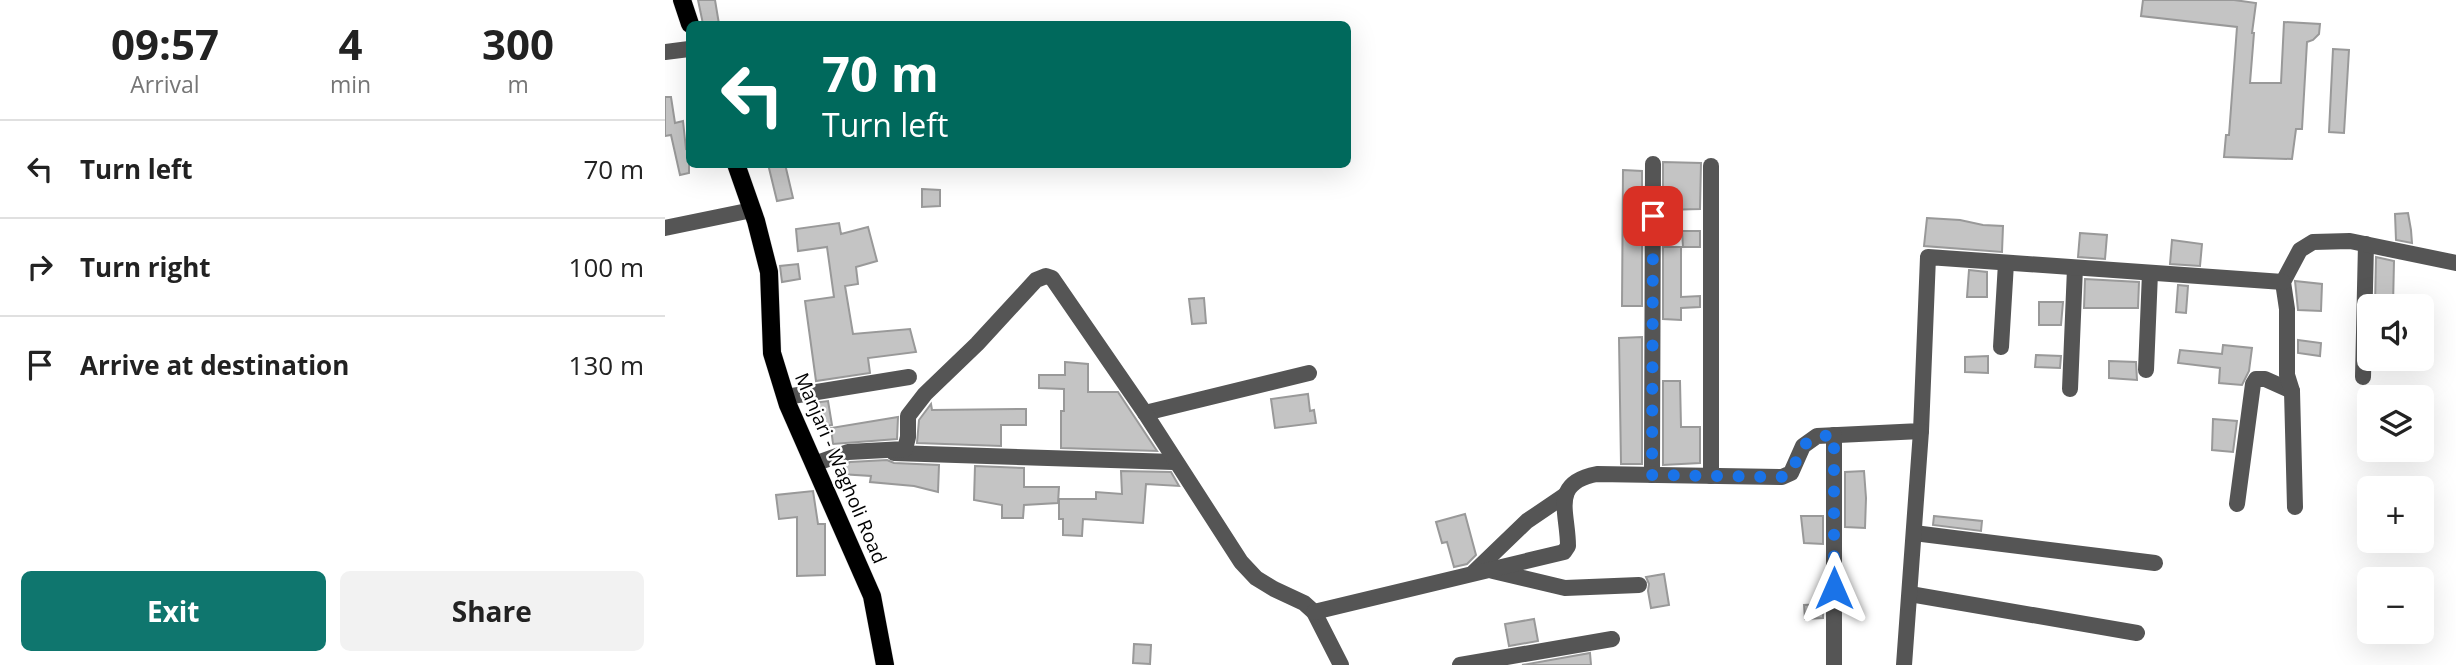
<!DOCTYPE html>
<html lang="en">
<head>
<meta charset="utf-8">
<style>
  :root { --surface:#fff; --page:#f2f2f2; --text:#222; --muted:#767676; --line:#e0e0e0; --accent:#0f766e }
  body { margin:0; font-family:"Open Sans",sans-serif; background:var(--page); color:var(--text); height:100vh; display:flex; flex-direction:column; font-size:26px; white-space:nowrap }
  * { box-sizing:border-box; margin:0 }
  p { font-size:23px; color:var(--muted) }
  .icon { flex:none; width:38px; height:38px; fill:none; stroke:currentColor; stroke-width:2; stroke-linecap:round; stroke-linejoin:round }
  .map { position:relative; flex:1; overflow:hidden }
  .panel { display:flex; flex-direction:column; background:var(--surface); width:665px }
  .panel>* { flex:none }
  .guide { position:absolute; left:21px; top:21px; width:665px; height:147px; border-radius:10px; box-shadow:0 7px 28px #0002; background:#00695c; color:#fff; overflow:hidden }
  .tools { position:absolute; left:1692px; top:294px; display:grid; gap:14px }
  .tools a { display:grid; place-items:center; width:77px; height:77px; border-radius:10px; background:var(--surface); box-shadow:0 7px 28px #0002; font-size:35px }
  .pin { position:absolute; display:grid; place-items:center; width:60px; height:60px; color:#fff; margin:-30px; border-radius:14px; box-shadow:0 4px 10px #0006 }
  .me { position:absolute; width:77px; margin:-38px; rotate:0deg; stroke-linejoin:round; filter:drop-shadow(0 0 5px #0008) }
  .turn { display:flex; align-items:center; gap:24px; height:147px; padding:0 21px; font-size:32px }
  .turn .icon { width:91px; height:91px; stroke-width:2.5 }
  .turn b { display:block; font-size:49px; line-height:60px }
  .eta { display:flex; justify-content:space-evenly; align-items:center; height:119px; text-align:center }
  .eta b { font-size:42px; font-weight:700; line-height:49px }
  .button { display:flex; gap:14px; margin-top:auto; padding:14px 21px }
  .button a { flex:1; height:80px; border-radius:10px; background:var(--accent); color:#fff; font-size:28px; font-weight:700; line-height:80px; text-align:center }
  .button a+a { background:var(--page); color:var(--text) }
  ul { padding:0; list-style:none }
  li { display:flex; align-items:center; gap:21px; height:98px; padding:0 21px; border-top:2px solid var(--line) }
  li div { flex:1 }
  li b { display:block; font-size:26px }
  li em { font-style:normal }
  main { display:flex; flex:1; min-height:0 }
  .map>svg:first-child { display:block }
</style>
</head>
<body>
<main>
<section class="panel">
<div class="eta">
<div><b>09:57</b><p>Arrival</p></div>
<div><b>4</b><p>min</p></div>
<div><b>300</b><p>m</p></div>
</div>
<ul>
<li><svg class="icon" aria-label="left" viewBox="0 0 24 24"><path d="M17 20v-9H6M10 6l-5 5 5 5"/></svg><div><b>Turn left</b></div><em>70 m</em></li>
<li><svg class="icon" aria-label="right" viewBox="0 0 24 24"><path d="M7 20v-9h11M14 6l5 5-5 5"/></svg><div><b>Turn right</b></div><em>100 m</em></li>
<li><svg class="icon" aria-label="arrive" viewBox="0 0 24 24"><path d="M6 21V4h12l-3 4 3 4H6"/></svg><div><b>Arrive at destination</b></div><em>130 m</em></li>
</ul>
<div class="button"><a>Exit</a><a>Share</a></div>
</section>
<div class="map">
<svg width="1791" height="665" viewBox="0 0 1791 665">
  <rect width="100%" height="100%" fill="#fff"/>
  <g fill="#c4c4c4" stroke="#999" stroke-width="2">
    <polygon points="33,0 50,0 54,24 38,24"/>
    <polygon points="1478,0 1569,0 1591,3 1587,33 1589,33 1585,83 1616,83 1619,22 1655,24 1654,34 1648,40 1642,42 1637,129 1631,129 1627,159 1559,157 1561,135 1564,135 1572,27 1476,16"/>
    <polygon points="1668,49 1684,50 1679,133 1664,132"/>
    <polygon points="0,97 6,97 10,123 18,121 21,149 24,148 24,173 15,175 6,135 0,136"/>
    <polygon points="998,162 1036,163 1035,209 998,210"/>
    <polygon points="103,164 120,164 128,198 112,201"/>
    <polygon points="958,170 977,171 977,306 957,306"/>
    <polygon points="257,189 275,190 275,206 257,207"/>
    <polygon points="1743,213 1746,230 1747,243 1731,240 1730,214"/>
    <polygon points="1262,218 1295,220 1318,225 1338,226 1337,252 1259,246"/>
    <polygon points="174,223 176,234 203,227 212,261 191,267 193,284 180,286 188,334 245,329 251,352 203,358 205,373 151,381 140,301 169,297 162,247 133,251 131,229"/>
    <polygon points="1017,231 1035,231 1035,247 1018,247"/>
    <polygon points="1415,233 1442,235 1440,259 1413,257"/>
    <polygon points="1507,240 1537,244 1535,266 1505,264"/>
    <polygon points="998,247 1016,247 1016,297 1035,296 1035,307 1016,308 1016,320 998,319"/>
    <polygon points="1711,257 1729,261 1728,306 1710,306"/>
    <polygon points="133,264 135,279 117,282 115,266"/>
    <polygon points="1304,270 1322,272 1322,297 1302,297"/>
    <polygon points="1420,279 1474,282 1473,308 1419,308"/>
    <polygon points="1630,281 1657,284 1656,311 1633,310"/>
    <polygon points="1513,285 1523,286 1521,313 1511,312"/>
    <polygon points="539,298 541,323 527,324 524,299"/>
    <polygon points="1374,302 1398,302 1396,325 1374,325"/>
    <polygon points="977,337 977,464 956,464 954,338"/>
    <polygon points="1633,340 1656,343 1655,356 1633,353"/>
    <polygon points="1558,345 1587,348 1584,371 1577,385 1554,383 1555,368 1513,363 1515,350 1557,354"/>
    <polygon points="1371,355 1396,356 1395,368 1370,367"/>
    <polygon points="1323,356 1323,373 1300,372 1300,357"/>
    <polygon points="1444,361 1471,362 1472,380 1444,378"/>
    <polygon points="400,362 423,364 423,392 453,392 492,451 396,448 396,411 399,411 399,389 374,388 374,375 400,375"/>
    <polygon points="998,381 1015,381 1016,427 1035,427 1035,463 998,465"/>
    <polygon points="643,394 645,411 649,410 651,423 610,428 606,399"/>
    <polygon points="163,401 167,425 151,428 147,403"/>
    <polygon points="266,404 267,410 361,409 361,425 336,425 336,446 252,443 254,420"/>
    <polygon points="233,417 232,439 168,444 166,428"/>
    <polygon points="1548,419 1572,421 1568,452 1547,450"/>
    <polygon points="222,460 229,463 274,465 273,492 249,486 205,482 206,476 175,474 175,469 171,469 185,462"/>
    <polygon points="310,466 359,468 359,487 394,487 393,503 359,505 358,518 337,518 337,505 309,500"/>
    <polygon points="456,471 506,472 514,486 481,484 478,523 418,519 417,536 398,535 398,519 394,519 394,499 431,499 431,492 457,494"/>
    <polygon points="1199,471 1201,498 1200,528 1180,527 1180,472"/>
    <polygon points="148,491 153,524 160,524 160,575 132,576 132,517 114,519 111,495"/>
    <polygon points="800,514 811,555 802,564 789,567 782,542 777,543 771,522"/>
    <polygon points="1136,516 1158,516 1158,544 1139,543"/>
    <polygon points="1269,516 1317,521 1316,531 1268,525"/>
    <polygon points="999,574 1004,605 986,608 983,591 984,584 981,577"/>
    <polygon points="1158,604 1158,618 1140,619 1139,605"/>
    <polygon points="869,619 873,641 844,646 840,624"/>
    <polygon points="469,644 486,645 485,664 468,663"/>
    <polygon points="925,653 926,665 857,665"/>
  </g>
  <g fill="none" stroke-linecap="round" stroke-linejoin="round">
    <g stroke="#dbdbdb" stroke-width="19">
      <g id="major">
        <polyline points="17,0 25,24"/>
        <polyline points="71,164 91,221 104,272 107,353 123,405 207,596 220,665"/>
      </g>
    </g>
    <g stroke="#555" stroke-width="16">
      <polyline points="0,52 24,49"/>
      <polyline points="1046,166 1046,476"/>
      <polyline points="0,228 87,210"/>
      <polyline points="1336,347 1341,263"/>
      <polyline points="1481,370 1485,273"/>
      <polyline points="1698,377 1701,244"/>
      <polyline points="1405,389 1410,268"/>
      <polyline points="121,397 244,377"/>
      <polyline points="480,413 644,373"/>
      <polyline points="229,453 509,462"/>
      <polyline points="149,464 183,452 240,449 243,437 243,416 260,394 312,344 371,280 381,276 387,278 480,413 576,562 591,578 609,589 639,603 649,612 676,665"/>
      <polyline points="987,475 988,164"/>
      <polyline points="1572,504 1588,384 1591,379 1600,379 1627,391"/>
      <polyline points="1630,507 1627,391 1622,375 1622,309 1618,282 1635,250 1648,242 1685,241 1791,263"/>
      <polyline points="1249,533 1490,563"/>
      <polyline points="828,571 900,588 974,585"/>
      <polyline points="809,572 862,521 899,496"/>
      <polyline points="1245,594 1472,633"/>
      <path d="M649 612 899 552 903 546C903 512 885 483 932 474L1117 477 1126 473 1138 446 1152 436 1256 431 1263 257 1618 282"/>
      <polyline points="795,665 947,639"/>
      <polyline points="1169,665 1169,435"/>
      <polyline points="1239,665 1256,431"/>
    </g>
    <use href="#major" stroke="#000" stroke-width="18"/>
  </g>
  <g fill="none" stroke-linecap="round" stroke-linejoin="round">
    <path stroke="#1a73e8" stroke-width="12" stroke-dasharray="0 21.6" d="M988 216 987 475 1116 477 1126 473C1138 447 1136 437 1169 435V588"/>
  </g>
  <g text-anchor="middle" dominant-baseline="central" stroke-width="5" stroke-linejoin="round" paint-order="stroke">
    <g font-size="19" fill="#000" stroke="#fff">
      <text transform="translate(176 468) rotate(67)">Manjari - Wagholi Road</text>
    </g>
  </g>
</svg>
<div class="tools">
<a><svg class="icon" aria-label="sound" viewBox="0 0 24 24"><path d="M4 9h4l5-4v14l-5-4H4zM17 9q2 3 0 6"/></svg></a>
<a><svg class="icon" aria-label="layers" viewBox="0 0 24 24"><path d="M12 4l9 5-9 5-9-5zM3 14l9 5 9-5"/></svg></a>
<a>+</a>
<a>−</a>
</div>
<div class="pin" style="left:988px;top:216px;background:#d93025"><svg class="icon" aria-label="arrive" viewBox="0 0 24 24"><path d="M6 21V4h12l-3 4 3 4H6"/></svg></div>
<svg class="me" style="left:1169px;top:588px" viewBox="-20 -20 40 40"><path d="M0-17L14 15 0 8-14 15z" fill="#1a73e8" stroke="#fff" stroke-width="4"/></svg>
<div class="guide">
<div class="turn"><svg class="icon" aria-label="left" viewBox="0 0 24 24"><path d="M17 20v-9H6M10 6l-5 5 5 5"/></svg><div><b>70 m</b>Turn left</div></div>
</div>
</div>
</main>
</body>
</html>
